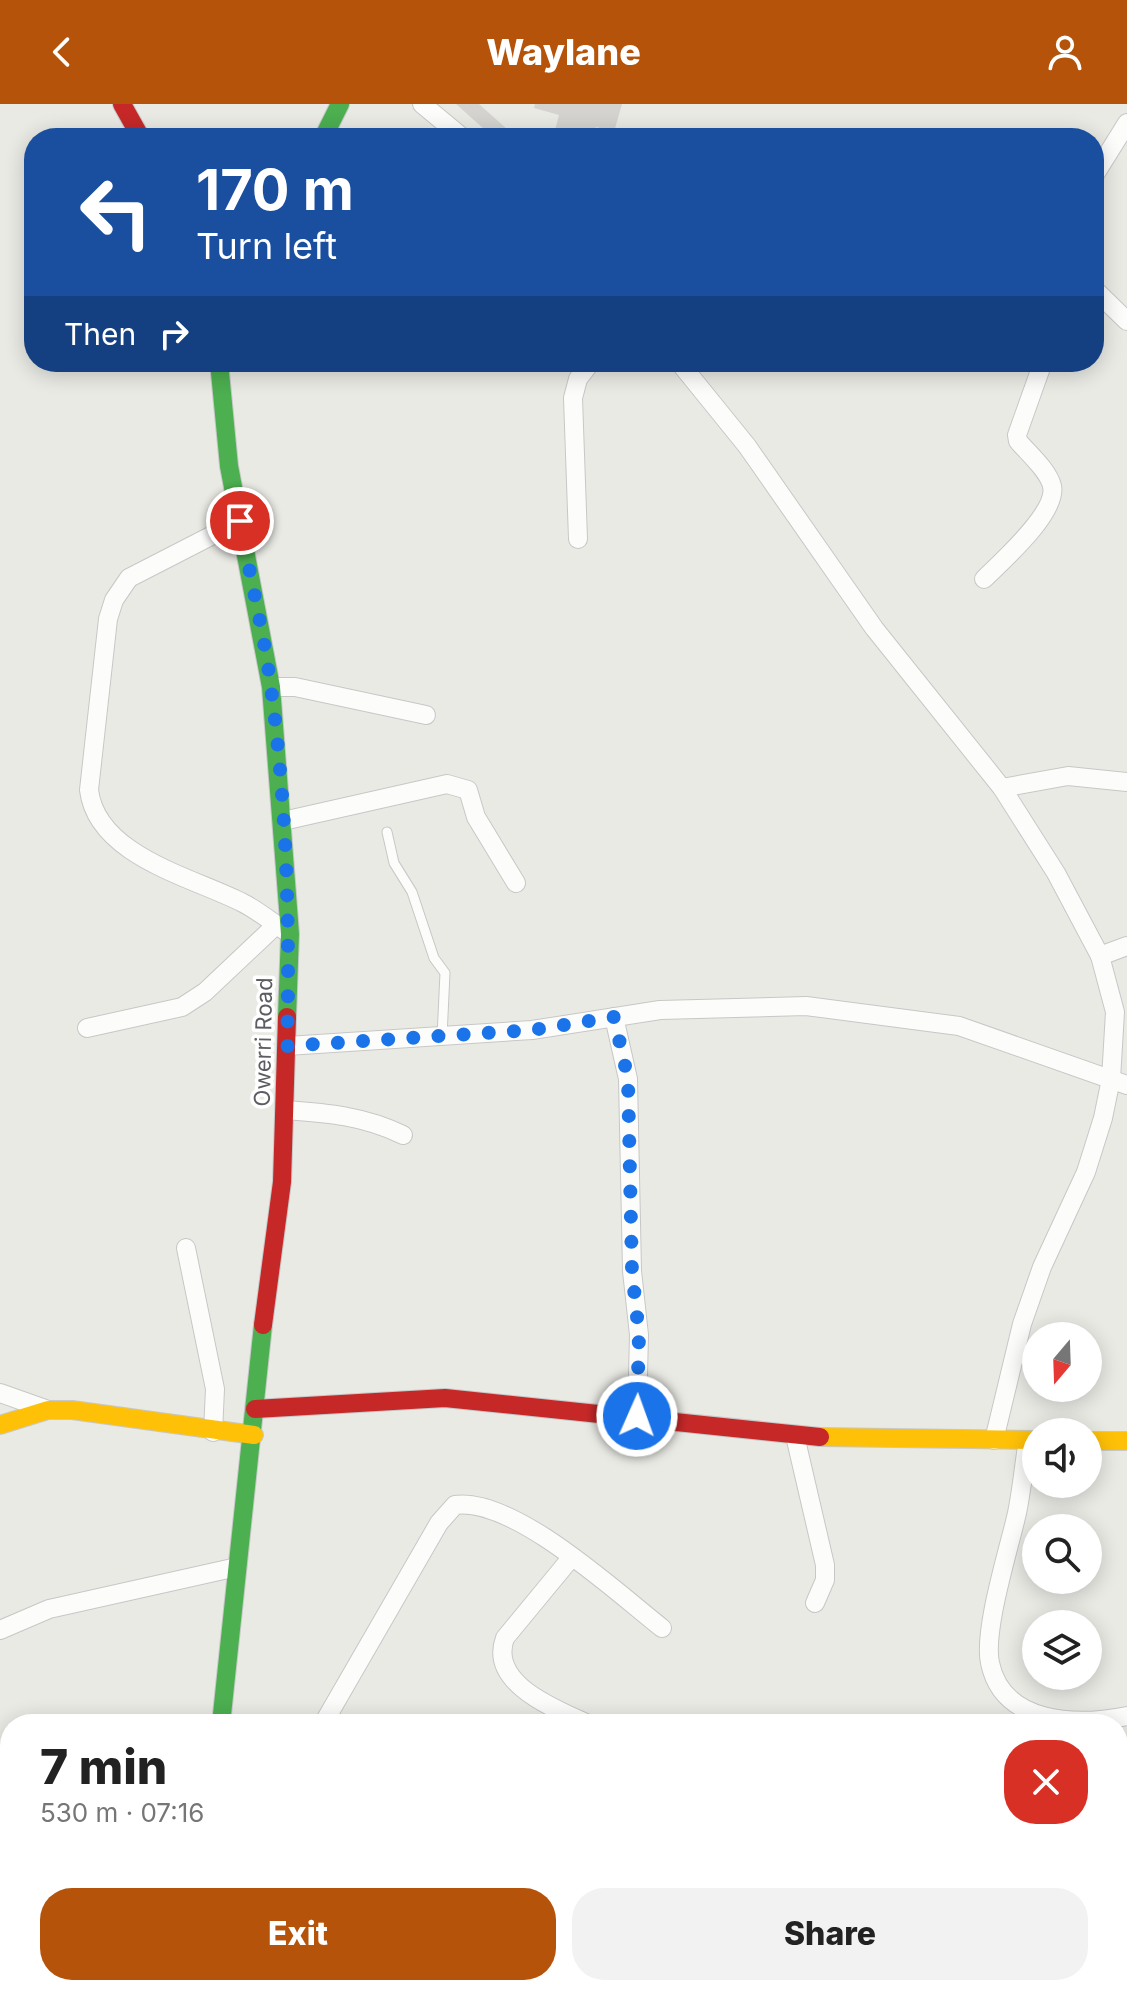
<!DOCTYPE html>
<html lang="en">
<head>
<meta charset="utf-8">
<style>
  :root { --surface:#fff; --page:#f2f2f2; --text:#222; --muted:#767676; --accent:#b45309 }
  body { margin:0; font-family:Inter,sans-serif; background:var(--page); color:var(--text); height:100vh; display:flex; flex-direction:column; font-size:30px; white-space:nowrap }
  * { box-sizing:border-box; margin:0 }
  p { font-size:26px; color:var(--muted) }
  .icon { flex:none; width:44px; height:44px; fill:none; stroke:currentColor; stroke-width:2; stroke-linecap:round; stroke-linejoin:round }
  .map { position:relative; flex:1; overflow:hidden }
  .details { position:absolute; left:0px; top:1610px; width:1128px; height:282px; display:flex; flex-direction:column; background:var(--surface); border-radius:32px 32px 0 0; box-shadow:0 4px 20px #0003 }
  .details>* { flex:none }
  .top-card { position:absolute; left:24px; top:24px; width:1080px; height:244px; border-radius:32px; box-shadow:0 4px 20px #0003; background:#1a4fa0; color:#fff; overflow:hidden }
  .needle { width:52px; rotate:199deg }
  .buttons { position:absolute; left:1022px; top:1218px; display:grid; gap:16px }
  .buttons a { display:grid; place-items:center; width:80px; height:80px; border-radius:50%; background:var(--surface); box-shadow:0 4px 20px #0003; font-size:40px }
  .pin { position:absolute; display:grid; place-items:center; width:68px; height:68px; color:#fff; margin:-34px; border:4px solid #fff; border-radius:50%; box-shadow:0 2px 8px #0007 }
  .me { position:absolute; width:88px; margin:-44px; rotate:2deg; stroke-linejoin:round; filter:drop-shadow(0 0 6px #0008) }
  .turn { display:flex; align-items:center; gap:28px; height:168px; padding:0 40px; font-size:36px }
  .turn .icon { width:104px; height:104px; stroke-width:2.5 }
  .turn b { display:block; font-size:56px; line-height:68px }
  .then { display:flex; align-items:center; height:76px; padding:0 40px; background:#0003; gap:16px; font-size:30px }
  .round { display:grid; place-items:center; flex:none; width:84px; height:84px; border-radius:32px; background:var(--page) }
  .summary { display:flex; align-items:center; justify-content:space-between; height:136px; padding:0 40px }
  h1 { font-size:48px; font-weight:800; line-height:60px }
  .button { display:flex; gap:16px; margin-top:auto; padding:16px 40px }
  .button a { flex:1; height:92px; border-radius:32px; background:var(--accent); color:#fff; font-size:32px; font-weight:800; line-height:92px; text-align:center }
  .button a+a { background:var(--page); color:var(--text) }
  header { display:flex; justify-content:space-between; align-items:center; height:104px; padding:0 40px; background:var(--accent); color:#fff; font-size:36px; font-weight:800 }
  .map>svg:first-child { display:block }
</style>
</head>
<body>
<header><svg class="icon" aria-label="back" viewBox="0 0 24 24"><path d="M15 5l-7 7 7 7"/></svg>Waylane<svg class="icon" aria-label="person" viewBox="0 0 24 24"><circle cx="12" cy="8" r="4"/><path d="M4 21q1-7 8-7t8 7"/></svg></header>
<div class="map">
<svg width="1127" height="1891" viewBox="0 0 1127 1891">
  <rect width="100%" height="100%" fill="#eaeae5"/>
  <g fill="#d4d3d0">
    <polygon points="456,0 479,0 517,34 494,34"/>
    <polygon points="535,0 622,0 614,28 596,23 594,34 553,34 559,11 534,4"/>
  </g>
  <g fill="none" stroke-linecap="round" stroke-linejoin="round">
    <g stroke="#c7c7c7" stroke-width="11">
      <polyline id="lane" points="387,728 394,759 412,788 434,854 445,869 442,933"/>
    </g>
    <g stroke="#c7c7c7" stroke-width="20">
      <g id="street">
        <polyline points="422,0 463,34"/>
        <polyline points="1094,72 1127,19"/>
        <polyline points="1094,185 1127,217"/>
        <polyline points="679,258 747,342 874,524 1002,684 1056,769 1100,852 1115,908 1111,975 1103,1014 1086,1068 1042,1163 1022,1220 994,1336"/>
        <path d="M240 417 129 474 114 496 108 515 89 686C97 752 192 773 243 799 259 807 274 820 290 830"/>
        <polyline points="578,435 573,294 578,275 591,258"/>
        <path d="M984 475C1002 457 1058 408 1052 382 1048 366 1028 349 1018 337L1017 331 1043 258"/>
        <polyline points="271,583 295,583 426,611"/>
        <polyline points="1002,684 1068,672 1127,678"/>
        <polyline points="283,717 447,680 468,686 476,713 516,779"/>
        <polyline points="1100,852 1127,842"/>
        <polyline points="614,913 628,975 632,1167 639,1231 637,1312"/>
        <polyline points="87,924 182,903 205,888 276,821"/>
        <polyline points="287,942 532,926 660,906 806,902 959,922 1127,981"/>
        <path d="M285 1006C328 1009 364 1012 403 1031"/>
        <polyline points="186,1144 215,1285 213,1328"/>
        <polyline points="0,1289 48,1306"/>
        <polyline points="795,1332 825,1461 825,1476 815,1499"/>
        <path d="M1028 1336C1024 1360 1022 1385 1017 1409 1009 1445 983 1526 990 1559 1003 1621 1077 1622 1127 1612"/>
        <path d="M571 1454 505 1534C488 1580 556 1605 588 1620"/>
        <polyline points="0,1526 49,1505 237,1463"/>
        <path d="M323 1620 439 1419 455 1401C514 1393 616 1488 662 1524"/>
        <polyline points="1118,1876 1127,1883"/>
        <polyline points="376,1882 377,1882"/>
      </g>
    </g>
    <g stroke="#c7c8c8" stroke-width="20">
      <g id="fast">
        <polyline points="323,34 340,0"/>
        <polyline points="219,258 229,362 271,583 290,830 287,913"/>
        <polyline points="221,1620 263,1221"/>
      </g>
    </g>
    <g stroke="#c7c8c8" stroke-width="20">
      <g id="slow">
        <polyline points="0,1321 48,1306 72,1306 254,1331"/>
        <polyline points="820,1333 1036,1336"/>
        <polyline points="1088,1337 1127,1337"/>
      </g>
    </g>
    <g stroke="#c7c8c8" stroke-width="20">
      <g id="jam">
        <polyline points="122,0 141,34"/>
        <polyline points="263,1221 282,1078 287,913"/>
        <polyline points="255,1305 445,1294 820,1333"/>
        <polyline points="186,1891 188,1882"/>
      </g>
    </g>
    <use href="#lane" stroke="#fcfcfb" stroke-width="9"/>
    <use href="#street" stroke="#fcfcfb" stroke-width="18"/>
    <use href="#fast" stroke="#4caf50" stroke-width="18"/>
    <use href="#slow" stroke="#ffc107" stroke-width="18"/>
    <use href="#jam" stroke="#c62828" stroke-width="18"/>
  </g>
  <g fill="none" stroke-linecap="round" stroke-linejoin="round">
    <path stroke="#1a73e8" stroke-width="14" stroke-dasharray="0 25.2" d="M240 417C250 473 264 529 271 584 287 703 290 823 287 942L532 926 614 913 628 975 632 1167 639 1231 637 1312"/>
  </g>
  <g text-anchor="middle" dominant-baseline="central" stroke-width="7" stroke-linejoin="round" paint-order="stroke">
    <g font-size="22" fill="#5b5d62" stroke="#fff">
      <text transform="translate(263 938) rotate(-89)">Owerri Road</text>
    </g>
  </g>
</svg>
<div class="buttons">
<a><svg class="needle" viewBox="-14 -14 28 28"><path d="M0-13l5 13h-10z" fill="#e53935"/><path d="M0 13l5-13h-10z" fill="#767676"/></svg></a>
<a><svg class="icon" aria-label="sound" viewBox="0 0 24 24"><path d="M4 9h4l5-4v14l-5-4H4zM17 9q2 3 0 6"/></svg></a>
<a><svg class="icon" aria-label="search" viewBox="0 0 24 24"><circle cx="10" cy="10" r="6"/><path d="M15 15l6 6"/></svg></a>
<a><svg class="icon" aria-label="layers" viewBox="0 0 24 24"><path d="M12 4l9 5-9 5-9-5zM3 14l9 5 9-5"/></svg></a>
</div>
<div class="pin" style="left:240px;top:417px;background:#d93025"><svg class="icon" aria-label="arrive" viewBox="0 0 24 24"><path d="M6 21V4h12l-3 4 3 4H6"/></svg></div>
<svg class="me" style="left:637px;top:1312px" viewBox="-20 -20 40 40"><circle r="17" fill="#1a73e8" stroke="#fff" stroke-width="3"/><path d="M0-11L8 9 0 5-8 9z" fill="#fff"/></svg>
<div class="top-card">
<div class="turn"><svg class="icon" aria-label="left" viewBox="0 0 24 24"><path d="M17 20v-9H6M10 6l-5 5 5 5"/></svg><div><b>170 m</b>Turn left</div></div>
<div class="then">Then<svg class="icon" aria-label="right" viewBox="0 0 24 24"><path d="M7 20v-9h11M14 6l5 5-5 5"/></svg></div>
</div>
<section class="details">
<div class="summary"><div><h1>7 min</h1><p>530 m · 07:16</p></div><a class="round" style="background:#d93025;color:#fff"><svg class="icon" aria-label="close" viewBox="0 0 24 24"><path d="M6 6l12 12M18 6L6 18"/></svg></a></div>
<div class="button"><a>Exit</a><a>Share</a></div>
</section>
</div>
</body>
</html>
